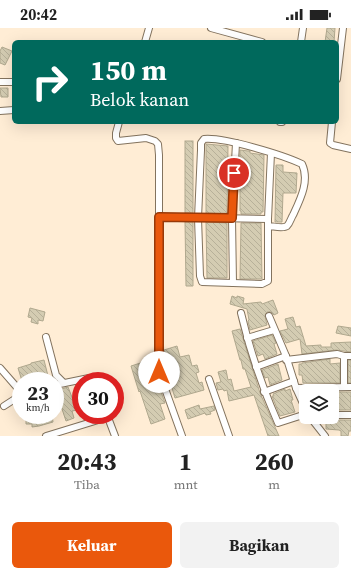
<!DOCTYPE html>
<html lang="id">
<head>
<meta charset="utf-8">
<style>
  :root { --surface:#fff; --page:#f2f2f2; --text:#222; --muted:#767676; --accent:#ea580c }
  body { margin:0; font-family:"Source Serif 4",serif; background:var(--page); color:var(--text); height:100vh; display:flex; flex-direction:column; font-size:15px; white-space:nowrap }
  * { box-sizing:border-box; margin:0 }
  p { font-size:13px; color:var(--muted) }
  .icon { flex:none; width:22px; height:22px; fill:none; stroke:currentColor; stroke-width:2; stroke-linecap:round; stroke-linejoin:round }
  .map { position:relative; height:408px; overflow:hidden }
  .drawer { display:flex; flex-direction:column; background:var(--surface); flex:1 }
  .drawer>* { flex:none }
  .banner { position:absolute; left:12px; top:12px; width:327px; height:84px; border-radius:6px; box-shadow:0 4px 16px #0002; background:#00695c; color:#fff; overflow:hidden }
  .buttons { position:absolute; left:299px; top:356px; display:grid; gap:8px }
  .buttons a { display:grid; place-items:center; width:40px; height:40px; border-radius:6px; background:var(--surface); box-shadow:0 4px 16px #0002; font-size:20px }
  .speed { position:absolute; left:12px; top:344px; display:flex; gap:8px; font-size:20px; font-weight:700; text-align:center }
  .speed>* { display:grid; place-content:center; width:52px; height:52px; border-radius:50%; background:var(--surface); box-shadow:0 4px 16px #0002; line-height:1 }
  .speed small { font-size:10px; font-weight:400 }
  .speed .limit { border:6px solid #d22; background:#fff; color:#111 }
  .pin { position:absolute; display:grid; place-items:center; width:34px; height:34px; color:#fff; margin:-17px; border:2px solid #fff; border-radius:50%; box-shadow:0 1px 4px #0007 }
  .me { position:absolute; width:44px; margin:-22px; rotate:0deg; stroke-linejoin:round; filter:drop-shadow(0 0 3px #0008) }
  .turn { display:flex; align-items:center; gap:14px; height:84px; padding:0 12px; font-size:18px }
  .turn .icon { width:52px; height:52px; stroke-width:2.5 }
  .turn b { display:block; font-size:28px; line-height:34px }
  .eta { display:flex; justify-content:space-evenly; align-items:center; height:68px; text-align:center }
  .eta b { font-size:24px; font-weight:700; line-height:28px }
  .cta { display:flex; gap:8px; margin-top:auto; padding:8px 12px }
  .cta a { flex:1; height:46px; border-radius:6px; background:var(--accent); color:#fff; font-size:16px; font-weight:700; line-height:46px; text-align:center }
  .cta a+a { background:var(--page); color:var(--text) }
  .status { display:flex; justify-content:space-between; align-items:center; height:28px; padding:0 20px; background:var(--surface); direction:ltr }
  .status svg { height:11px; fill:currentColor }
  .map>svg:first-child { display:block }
</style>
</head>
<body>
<div class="status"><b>20:42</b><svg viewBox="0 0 49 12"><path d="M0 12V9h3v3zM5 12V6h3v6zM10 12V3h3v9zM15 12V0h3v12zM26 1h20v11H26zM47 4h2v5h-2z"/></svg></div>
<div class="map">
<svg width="351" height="408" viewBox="0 0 351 408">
  <defs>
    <pattern id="building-back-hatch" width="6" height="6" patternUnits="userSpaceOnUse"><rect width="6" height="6" fill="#d4ccb2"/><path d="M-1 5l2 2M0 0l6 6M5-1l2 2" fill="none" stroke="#b7b099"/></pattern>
  </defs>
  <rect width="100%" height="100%" fill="#ffedd5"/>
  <g fill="url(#building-back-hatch)" stroke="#b0a88e">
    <polygon points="327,0 335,0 334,14 325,14"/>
    <polygon points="2,19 12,23 5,37 0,35 0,23"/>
    <polygon points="0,60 8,60 8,69 1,69"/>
    <rect x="185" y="113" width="8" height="72"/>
    <polygon points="206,116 228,118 227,186 206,185"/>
    <polygon points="240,122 248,123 250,123 250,125 264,127 263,184 261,184 261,186 241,186 241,183 240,183"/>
    <polygon points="276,137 283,137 283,144 297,145 296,165 283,165 282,194 275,194"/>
    <polygon points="185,194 193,194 193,258 186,258"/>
    <polygon points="206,194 227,195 227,250 207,250"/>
    <polygon points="241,195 261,195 262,251 240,251"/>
    <polygon points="232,268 237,270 237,268 244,270 243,276 261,274 262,276 273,272 278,285 274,287 271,284 267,284 265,288 267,297 250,302 248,293 249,292 247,281 230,276"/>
    <polygon points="30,280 45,284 43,293 38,292 38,296 31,294 32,290 28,289"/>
    <polygon points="293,289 296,299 300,298 306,318 321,317 321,319 331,319 331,315 351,314 351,324 336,322 302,326 300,311 286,315 280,303 288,301 285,291"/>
    <polygon points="338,298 351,300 351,308 336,305"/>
    <polygon points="240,301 260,365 279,408 268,408 254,367 229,373 227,362 224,363 223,361 218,362 216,355 221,354 218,344 226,342 228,352 231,351 234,363 251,359 245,341 243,341 241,332 240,332 232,303"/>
    <polygon points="272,307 276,315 274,316 277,326 265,331 263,326 258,328 253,313"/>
    <polygon points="177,318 180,329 189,327 192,338 197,337 199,344 196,345 199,355 202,354 204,362 175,370 172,360 174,359 170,348 172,348 164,322"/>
    <polygon points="330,331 330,336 340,335 340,355 303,355 302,347 299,347 299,336 302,336 302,335"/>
    <polygon points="44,332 49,352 43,353 22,353 18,340 31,336 31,335"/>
    <polygon points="150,332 158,362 160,361 165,375 160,376 165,391 151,396 140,363 139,364 131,338"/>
    <rect x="348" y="332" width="3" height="23"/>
    <polygon points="278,336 282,352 270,357 268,349 265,350 262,342"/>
    <polygon points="68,359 77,382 72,383 74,390 66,393 60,375 55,377 55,363"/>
    <polygon points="285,361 285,363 290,361 293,372 291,372 295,384 280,388 272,368 274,368 273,366"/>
    <rect x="332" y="364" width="19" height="18"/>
    <polygon points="199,377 200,381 214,378 215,382 210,384 211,386 206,387 205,385 188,391 185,382"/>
    <polygon points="26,387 52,387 53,394 39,398 32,399 32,396 26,396"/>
    <polygon points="326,392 351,392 351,403 349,403 348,408 341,408 341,403 339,402 326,401"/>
  </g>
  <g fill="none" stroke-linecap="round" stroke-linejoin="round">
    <g stroke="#83735e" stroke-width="8">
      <g id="minor">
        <polyline points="211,0 262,14"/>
        <polyline points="145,14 149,0"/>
        <polyline points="301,14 303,0"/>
        <polyline points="337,51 343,0"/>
        <polyline points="0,54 14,54"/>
        <polyline points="0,83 14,82"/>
        <polyline points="119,94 116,105 116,110 118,113 146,110 155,113 158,116 159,127 159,344 182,408"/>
        <polyline points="280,94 282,94"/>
        <polyline points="332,94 330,115 333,117 351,121"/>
        <polyline points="159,189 268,191"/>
        <path d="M268 198C273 198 283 201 287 198 290 195 291 190 293 187 300 172 310 153 302 136 283 127 224 109 204 111L201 115V122L198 190 200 248 202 254 262 256 268 253V191L271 125"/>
        <polyline points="233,255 232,190 236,115"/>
        <path d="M241 285C250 323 262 359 278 395L306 386"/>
        <polyline points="269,288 286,328 296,360 306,382"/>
        <polyline points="46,309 56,347 64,355"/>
        <polyline points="247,310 274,302"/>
        <polyline points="344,328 344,359"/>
        <polyline points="286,332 337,326 344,328 351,328"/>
        <polyline points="256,339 286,328"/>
        <polyline points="0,340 21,364"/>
        <polyline points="209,351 229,408"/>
        <polyline points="55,357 89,350 94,353"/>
        <polyline points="296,360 351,359"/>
        <polyline points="264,364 294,353"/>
        <polyline points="4,378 21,367"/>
        <polyline points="107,387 115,408"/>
        <polyline points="332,387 351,387"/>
        <polyline points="310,389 325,408"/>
        <polyline points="46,408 108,389"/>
      </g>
    </g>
    <use href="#minor" stroke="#fff" stroke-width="6"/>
  </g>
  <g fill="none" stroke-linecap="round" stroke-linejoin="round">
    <g stroke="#983908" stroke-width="10">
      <polyline id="route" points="159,344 159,189 232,190 234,145"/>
    </g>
    <use href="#route" stroke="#ea580c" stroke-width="7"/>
  </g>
</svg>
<div class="buttons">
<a><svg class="icon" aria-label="layers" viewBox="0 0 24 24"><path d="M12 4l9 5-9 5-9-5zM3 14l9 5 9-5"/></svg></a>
</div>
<div class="speed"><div>23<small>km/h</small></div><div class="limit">30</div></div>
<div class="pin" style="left:234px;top:145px;background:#d93025"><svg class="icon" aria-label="arrive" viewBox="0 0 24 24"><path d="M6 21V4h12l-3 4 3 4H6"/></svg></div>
<svg class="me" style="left:159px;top:344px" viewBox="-20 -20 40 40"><circle r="19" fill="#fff"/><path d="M0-13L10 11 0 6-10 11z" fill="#ea580c"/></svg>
<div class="banner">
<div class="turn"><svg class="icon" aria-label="right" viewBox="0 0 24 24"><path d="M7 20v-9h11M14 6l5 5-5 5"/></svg><div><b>150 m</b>Belok kanan</div></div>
</div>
</div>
<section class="drawer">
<div class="eta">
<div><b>20:43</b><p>Tiba</p></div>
<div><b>1</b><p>mnt</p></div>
<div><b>260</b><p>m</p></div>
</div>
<div class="cta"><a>Keluar</a><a>Bagikan</a></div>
</section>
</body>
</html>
